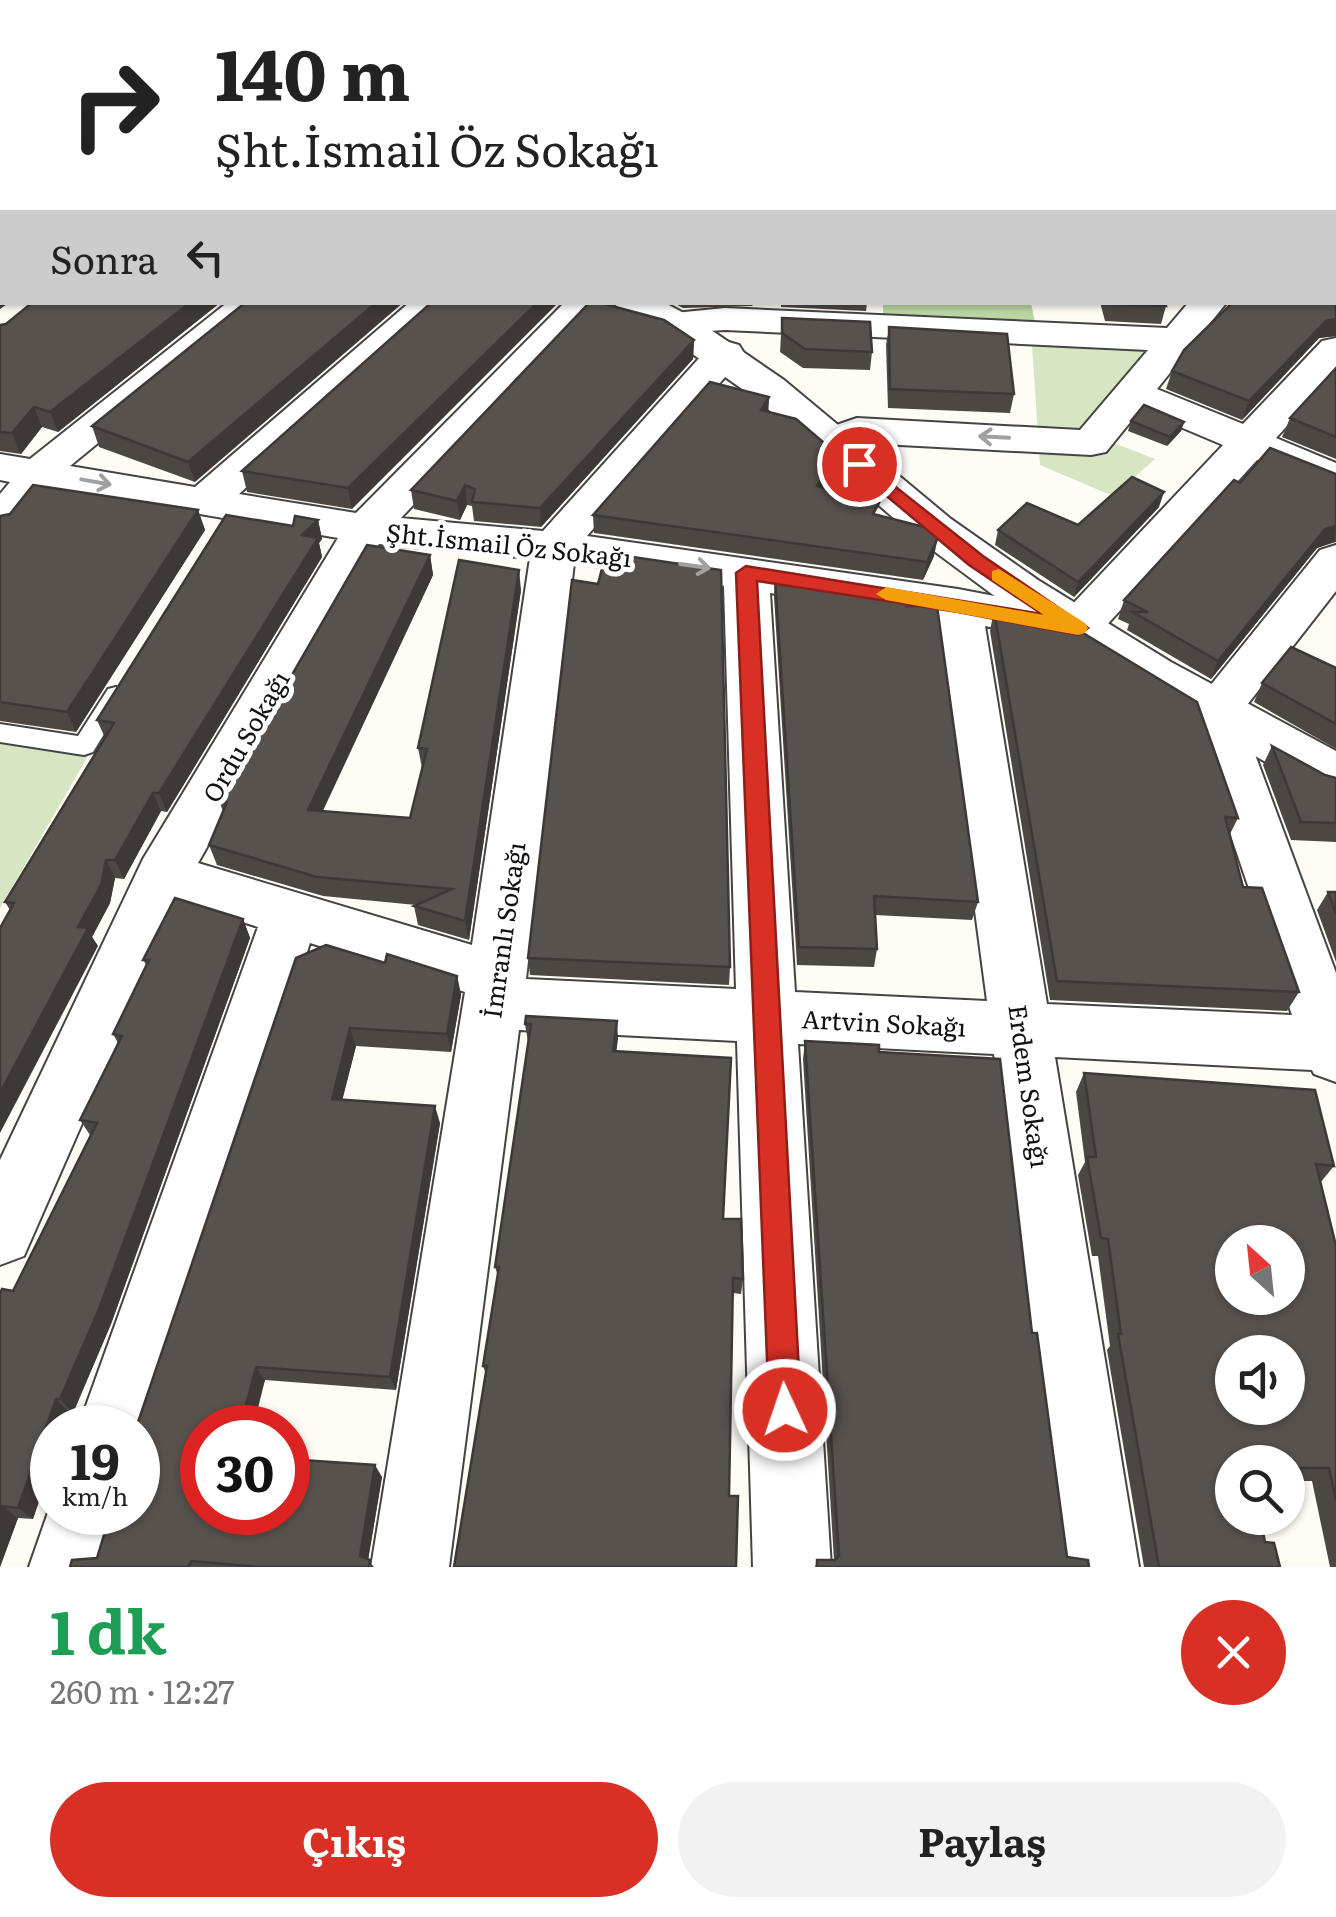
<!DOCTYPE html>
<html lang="tr">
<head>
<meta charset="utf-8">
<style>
  :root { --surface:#fff; --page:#f2f2f2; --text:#222; --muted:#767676; --accent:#d93025 }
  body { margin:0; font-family:Literata,serif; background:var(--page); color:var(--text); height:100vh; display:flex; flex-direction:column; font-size:38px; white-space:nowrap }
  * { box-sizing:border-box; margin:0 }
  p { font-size:32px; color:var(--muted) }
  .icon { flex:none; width:55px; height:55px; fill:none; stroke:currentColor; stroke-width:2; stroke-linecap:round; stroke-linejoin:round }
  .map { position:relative; height:1567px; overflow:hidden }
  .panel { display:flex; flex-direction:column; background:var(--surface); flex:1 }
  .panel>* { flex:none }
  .hud { position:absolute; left:0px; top:0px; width:1338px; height:305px; box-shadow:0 2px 8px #0004; background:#fff; color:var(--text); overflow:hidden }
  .needle { width:65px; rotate:333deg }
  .fabs { position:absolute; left:1215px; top:1225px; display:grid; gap:20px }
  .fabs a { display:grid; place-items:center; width:90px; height:90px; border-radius:50%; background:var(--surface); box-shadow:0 2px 8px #0004; font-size:50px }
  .speed { position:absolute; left:30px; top:1405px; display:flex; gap:20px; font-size:50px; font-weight:700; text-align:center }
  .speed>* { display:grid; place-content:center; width:130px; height:130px; border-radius:50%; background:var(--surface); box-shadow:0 2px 8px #0004; line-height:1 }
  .speed small { font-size:25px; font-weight:400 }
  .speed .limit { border:15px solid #d22; background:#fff; color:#111 }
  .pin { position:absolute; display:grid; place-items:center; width:85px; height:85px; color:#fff; margin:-42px; border:5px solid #fff; border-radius:50%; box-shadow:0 2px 10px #0007 }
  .me { position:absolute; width:110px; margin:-55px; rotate:357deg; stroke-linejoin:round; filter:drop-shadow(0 0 8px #0008) }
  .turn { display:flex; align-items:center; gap:35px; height:210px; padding:0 50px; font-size:45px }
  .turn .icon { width:130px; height:130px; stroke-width:2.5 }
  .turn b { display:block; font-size:70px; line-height:85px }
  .then { display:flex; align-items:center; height:95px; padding:0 50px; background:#0003; gap:20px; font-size:38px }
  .round { display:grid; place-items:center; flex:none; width:105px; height:105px; border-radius:52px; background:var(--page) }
  .overview { display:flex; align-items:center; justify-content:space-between; height:170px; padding:0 50px }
  h1 { font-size:60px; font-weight:700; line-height:75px; color:#1e9e55 }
  .button { display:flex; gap:20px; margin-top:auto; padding:20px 50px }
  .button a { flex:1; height:115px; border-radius:60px; background:var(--accent); color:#fff; font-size:40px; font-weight:700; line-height:115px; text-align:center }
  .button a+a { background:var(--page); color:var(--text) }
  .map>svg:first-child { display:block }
</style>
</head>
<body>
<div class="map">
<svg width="1336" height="1567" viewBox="0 0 1336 1567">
  <rect width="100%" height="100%" fill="#fefcf5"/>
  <g fill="#d6e6c2">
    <polygon points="1032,345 1158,349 1088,433 1155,459 1113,496 1040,465"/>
    <polygon points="0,742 88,756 0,908"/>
  </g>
  <polygon fill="#bbd5a3" points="883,303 1031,303 1035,322 883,316"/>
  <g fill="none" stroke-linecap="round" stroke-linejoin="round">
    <g stroke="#444" stroke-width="4">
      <g id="service">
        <polygon points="2,156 2,166 0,167 0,157"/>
        <polygon points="116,687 128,695 93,752 84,755 0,742 0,724 78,736 108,689"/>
      </g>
    </g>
    <g stroke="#444" stroke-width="4">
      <g id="minor">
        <rect x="1335" y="268" width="1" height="22"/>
        <path d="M228 302H270L70 466 195 487 410 302H451L239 494 356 513 565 302H604L401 518 543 531 711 345 725 341 739 345 744 353 739 361 587 536 958 589 1067 610 1223 445 1140 410 1106 452 1091 455 862 443 831 453 816 450 810 441 816 432 857 418 1080 430 1148 350 725 330 677 333 664 330 658 322 664 314 725 308 1167 328 1189 302H1227L1157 389 1243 424 1322 341 1336 338V372L1276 438 1336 463V491L1257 460 1094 639 1077 644 985 626 1047 1004 1292 1015 1189 712 1320 550 1336 545V591L1240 714 1336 973V1082L1314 1074 1312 1070 1055 1057 1139 1567H1061L994 1054 798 1044 831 1567H753L737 1041 519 1030 449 1567H371L465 992 310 943 141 1454 138 1455V1428H78L258 927 179 902 24 1256 0 1265V1160L143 859 338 538 50 488 16 532 0 536V494L10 482 0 480V454L30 459ZM379 544 530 558 472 945 198 863ZM574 563 724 586 736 989 526 979ZM770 593 936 617 987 1001 795 992Z"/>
        <polygon points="52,1501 52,1512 124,1512 107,1567 29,1567"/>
      </g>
    </g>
    <g stroke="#444" stroke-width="4">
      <g id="tertiary">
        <polygon points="0,27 2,28 2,47 0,46"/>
        <polygon points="614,302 663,302 695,319 784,380 951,519 1038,580 1171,662 1336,751 1336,797 1317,791 1135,688 1004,603 919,540 755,398 667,336 619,310"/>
      </g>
    </g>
    <use href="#service" fill="#fff" fill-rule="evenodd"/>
    <use href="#minor" fill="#fff" fill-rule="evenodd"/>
    <use href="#tertiary" fill="#fff" fill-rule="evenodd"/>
  </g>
  <g fill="#4c4743">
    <polygon points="1336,288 1336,336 1319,338 1242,420 1166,389 1172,371"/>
    <polygon points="33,302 221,302 58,432 42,427 21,454 0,451 0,325 6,324"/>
    <polygon points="246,302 195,482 99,447 92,426"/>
    <polygon points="432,302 352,509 247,492 242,471"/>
    <polygon points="672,302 755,302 752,306 683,308"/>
    <polygon points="781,302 867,302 866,311 781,307"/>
    <polygon points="1100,302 1165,302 1166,306 1161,324 1105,321"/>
    <polygon points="782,318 872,352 870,370 803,368 780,352"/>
    <polygon points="889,327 1014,394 1010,413 888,408 886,345"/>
    <polygon points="694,340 693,359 541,527 474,521 472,506 467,505 460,520 414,509 411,490"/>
    <polygon points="1336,368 1336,459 1282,437 1290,418"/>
    <polygon points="769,397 768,412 835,472 825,488 877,515 934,556 923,580 594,533 593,515"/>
    <polygon points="1131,421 1184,422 1181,431 1167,446 1128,431"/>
    <polygon points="1336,474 1336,542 1317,548 1211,679 1127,630 1129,624 1118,619 1124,600 1240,483"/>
    <polygon points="1159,507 1074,597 995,545 998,530 1078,525"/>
    <polygon points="198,510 205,530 76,732 0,721 0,516"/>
    <polygon points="318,520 322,539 319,543 322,557 167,812 161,811 124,879 115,878 110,903 92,937 98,946 10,910 5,902 105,738 97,720 293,526"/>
    <polygon points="430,555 433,575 322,811 410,818 422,768 418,748 521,590 469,940 418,925 414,906 416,905 323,896 217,865 209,845 223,811 219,801"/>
    <polygon points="775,578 909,606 978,902 972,920 875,915 877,949 874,967 797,965 774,597"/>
    <polygon points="994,610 1238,818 1230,834 1243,887 1299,992 1287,1011 1050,1000 990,631"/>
    <polygon points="1336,668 1336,749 1254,702 1262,683"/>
    <polygon points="1272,746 1325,775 1336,778 1336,842 1291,840 1263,765"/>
    <polygon points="1328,892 1336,892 1336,962 1317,910"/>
    <polygon points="243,919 250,938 111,1324 73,1413 69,1412 64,1428 52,1428 52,1462 33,1519 18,1518 0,1567 13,1291 90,1135 80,1120 118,1043 113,1034 147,966 143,960"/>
    <polygon points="528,958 730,967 729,985 530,975"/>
    <polygon points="385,963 457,976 461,995 451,1052 356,1046 342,1100 440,1123 396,1390 265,1380 202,1512 382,1477 368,1560 374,1567 70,1567 97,1558 138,1428"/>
    <polygon points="617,1021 616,1051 723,1219 743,1279 741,1294 733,1293 729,1496 736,1567 486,1374 483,1366 498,1276 495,1267 528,1042 525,1024"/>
    <polygon points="805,1041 879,1052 1032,1333 1067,1557 1089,1567 815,1567 817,1560 834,1560 803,1059"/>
    <polygon points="1084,1073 1334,1166 1320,1183 1336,1246 1336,1567 1330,1567 1312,1481 1288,1481 1288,1462 1232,1462 1265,1542 1280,1567 1144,1567 1107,1350 1110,1346 1098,1256 1092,1256 1078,1175 1085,1162 1076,1092"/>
  </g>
  <g fill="#3e3937">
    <polygon points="279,0 307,0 301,2 273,2"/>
    <polygon points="2,110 2,138 0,139 0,111"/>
    <polygon points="2,283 2,302 10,302 0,309 0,285"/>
    <polygon points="191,302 221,302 58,432 50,412"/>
    <polygon points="377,302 404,302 195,482 188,462"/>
    <polygon points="538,302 559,302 352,509 348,488"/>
    <polygon points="1336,319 1336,336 1319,338 1242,420 1249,401 1326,321"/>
    <polygon points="694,340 693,359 541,527 540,508"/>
    <polygon points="769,397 768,415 761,410"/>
    <polygon points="34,407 42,427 21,454 12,433"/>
    <polygon points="1184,422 1181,431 1167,446 1170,437"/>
    <polygon points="837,454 835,472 815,505 817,486"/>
    <polygon points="465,485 467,505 460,520 457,501"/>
    <polygon points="1164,492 1159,507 1074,597 1078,582"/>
    <polygon points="198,510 205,530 76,732 67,712"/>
    <polygon points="318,520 322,539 319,543 322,557 167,812 159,793 302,535"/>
    <polygon points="1336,526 1335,541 1317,548 1211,679 1218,661 1325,529"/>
    <polygon points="938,537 934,556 923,580 927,562"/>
    <polygon points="430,555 433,575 314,830 308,810"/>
    <polygon points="519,570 521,590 469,940 465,921"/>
    <polygon points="153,793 161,811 124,879 115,860"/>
    <polygon points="106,860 115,878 110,903 92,937 98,946 0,1133 0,1093 78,927"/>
    <polygon points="243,919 250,938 111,1324 73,1413 60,1399"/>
    <polygon points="457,976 461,995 451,1052 447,1034"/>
    <polygon points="617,1021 618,1039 614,1069 613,1051"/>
    <polygon points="350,1028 356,1046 338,1117 332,1099"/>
    <polygon points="435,1106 440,1123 396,1390 390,1377"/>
    <polygon points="256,1367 265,1380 253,1428 240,1428"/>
    <polygon points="56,1399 69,1412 64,1428 52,1428 52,1462 33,1519 18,1508"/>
    <polygon points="375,1465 382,1477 367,1566 360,1556"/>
    <polygon points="2,1506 18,1518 0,1567 0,1513"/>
  </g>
  <g fill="#58524e" stroke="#3e3937" stroke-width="2.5" fill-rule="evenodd">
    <polygon points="0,0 279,0 273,2 2,2 2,5 0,4"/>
    <polygon points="451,0 661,0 660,2 447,2"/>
    <polygon points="728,0 1030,0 1029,2 727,2"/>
    <rect x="1335" y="58" width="1" height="185"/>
    <polygon points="2,72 2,110 0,111 0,73"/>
    <polygon points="2,234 2,283 0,285 0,235"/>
    <polygon points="1335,288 1336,319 1326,321 1249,401 1172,371 1184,350 1233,302 1335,302"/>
    <polygon points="33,302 191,302 50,412 34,407 12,433 0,432 0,325 6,324"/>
    <polygon points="246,302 377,302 188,462 92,426"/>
    <polygon points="432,302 538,302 348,488 242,471"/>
    <polygon points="590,302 597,302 664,320 694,340 540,508 472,502 475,489 465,485 457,501 411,490"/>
    <polygon points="1109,302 1165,302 1166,306 1109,304"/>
    <polygon points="782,318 870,322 872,352 805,349 782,333"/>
    <polygon points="889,327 1007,334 1014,394 890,389"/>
    <polygon points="1336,368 1336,437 1290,418"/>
    <polygon points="710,382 769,397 761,410 796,419 837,454 817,486 879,503 873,514 924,527 938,537 927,562 593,515"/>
    <polygon points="1144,405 1184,422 1170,437 1131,421"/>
    <polygon points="1270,448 1336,474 1336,526 1325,529 1218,661 1133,612 1148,612 1124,600 1234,480 1240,483"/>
    <polygon points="1132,477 1164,492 1078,582 998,530 1027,503 1078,525"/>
    <polygon points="33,485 198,510 67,712 0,702 0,516 10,514"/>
    <polygon points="226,515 293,526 295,516 318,520 302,535 318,538 159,793 153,793 115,860 106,860 101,885 78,927 88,928 0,1093 0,928 14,903 5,902 114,723 97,720"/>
    <polygon points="367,545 430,555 308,810 410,818 427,749 418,748 459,560 519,570 465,921 414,906 452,889 317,877 209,845 227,802 219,801"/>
    <polygon points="606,553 721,570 730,967 528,958 572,580 598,584"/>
    <polygon points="775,578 911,597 907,606 937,606 978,902 874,896 877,949 799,947"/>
    <polygon points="994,610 1068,624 1197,702 1238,818 1225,817 1243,887 1262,888 1299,992 1057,981"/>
    <polygon points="1291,647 1336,668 1336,724 1262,683"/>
    <polygon points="1272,746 1325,775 1336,778 1336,823 1301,822"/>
    <polygon points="1328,892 1336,892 1336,914"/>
    <polygon points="175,898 243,919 99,1309 60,1399 56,1399 18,1508 2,1506 0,1513 0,1293 2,1289 13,1291 97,1123 80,1120 122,1036 113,1034 149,960 143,960"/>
    <polygon points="326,945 385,963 387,954 457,976 447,1034 350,1028 332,1099 435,1106 390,1377 256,1367 240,1428 202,1428 202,1512 288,1512 288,1459 375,1465 360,1556 370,1560 369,1567 260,1567 191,1561 189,1567 70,1567 72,1560 97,1558 111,1512 138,1512 138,1428 136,1428 296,958"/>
    <polygon points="526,1016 617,1021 613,1051 731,1058 723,1219 741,1219 743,1279 733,1278 729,1496 738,1496 736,1567 454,1567 487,1366 483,1366 499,1267 495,1267 531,1024 525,1024"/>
    <polygon points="805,1041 879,1045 879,1052 1000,1059 1032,1333 1037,1333 1067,1557 1088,1560 1089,1567 817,1567 817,1560 835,1560 839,1556"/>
    <path d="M1084 1073 1315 1090 1334 1166 1316 1164 1336 1246V1500L1329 1468H1288V1462H1232V1518H1260L1265 1542 1274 1543 1280 1567H1159L1118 1334H1121L1108 1239 1101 1238 1087 1157H1096ZM1232 1242H1288V1298H1232ZM1232 1352H1288V1408H1232Z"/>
  </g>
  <defs><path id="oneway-shaft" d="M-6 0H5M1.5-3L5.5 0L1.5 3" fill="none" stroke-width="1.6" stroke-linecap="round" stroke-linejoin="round" transform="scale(2.5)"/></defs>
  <g stroke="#a0a0a0">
    <use href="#oneway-shaft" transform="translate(994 437) rotate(-177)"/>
    <use href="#oneway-shaft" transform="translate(96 482) rotate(10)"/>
    <use href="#oneway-shaft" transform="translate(695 566) rotate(8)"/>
  </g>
  <polygon fill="#d93025" stroke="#8d1f18" stroke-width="2.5" points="859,458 983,556 1088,628 1078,635 958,612 757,581 801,1410 796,1421 785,1426 774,1421 769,1410 736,573 746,566 1042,614 969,565 852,467 850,464"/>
  <polygon fill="#f59e0b" points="999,569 1085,623 1088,628 1085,633 1078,635 886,600 876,594 886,587 1044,615 992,580 992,571"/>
  <g text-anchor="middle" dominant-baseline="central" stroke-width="10" stroke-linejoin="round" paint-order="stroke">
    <g font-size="25" fill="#111" stroke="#fff">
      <text transform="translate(509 544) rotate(6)">Şht.İsmail Öz Sokağı</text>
      <text transform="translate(245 736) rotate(-60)">Ordu Sokağı</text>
      <text transform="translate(503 930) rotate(-82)">İmranlı Sokağı</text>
      <text transform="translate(884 1022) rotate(3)">Artvin Sokağı</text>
      <text transform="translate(1030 1086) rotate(82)">Erdem Sokağı</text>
    </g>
  </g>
</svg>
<div class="fabs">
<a><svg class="needle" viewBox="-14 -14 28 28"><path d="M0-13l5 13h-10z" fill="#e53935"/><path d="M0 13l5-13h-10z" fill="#767676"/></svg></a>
<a><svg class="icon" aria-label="sound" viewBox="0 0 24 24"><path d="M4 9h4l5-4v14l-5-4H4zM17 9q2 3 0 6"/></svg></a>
<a><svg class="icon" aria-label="search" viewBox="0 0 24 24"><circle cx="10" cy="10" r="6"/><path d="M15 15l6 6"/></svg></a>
</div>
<div class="speed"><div>19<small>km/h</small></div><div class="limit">30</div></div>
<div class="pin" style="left:859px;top:464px;background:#d93025"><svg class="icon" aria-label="arrive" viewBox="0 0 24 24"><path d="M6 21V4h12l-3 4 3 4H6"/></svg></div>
<svg class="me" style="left:785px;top:1410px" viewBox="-20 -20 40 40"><circle r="17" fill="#d93025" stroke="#fff" stroke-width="3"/><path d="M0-11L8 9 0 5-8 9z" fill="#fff"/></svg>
<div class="hud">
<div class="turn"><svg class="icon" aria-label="right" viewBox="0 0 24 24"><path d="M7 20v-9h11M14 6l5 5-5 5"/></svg><div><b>140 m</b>Şht.İsmail Öz Sokağı</div></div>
<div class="then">Sonra<svg class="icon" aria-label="left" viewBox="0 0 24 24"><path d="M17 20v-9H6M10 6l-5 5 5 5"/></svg></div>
</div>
</div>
<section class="panel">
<div class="overview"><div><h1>1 dk</h1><p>260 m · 12:27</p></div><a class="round" style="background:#d93025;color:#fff"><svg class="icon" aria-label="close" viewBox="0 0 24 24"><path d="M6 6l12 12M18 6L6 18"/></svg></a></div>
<div class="button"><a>Çıkış</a><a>Paylaş</a></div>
</section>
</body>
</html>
